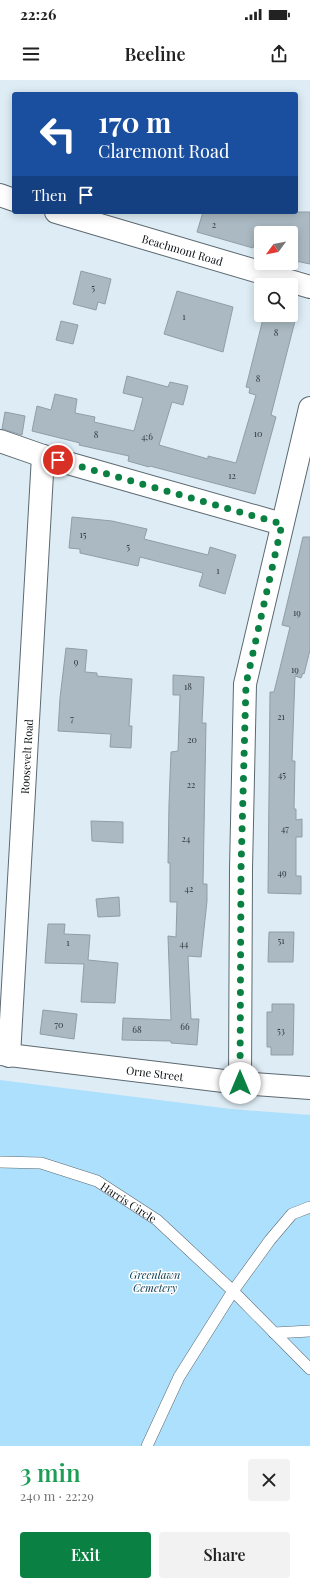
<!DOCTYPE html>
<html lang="en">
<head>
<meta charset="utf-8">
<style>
  :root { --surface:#fff; --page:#f2f2f2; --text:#222; --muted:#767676; --accent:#0b8043 }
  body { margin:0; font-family:"Playfair Display",serif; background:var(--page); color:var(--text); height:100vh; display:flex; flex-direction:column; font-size:15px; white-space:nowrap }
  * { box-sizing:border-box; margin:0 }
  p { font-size:13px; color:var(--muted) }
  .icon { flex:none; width:22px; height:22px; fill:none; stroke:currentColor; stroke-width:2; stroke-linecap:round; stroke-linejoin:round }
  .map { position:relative; height:1366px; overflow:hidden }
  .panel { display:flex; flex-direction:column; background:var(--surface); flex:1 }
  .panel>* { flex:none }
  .hud { position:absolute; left:12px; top:12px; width:286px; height:122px; border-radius:4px; box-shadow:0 2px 10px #0003; background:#1a4fa0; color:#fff; overflow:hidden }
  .needle { width:26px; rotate:238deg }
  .buttons { position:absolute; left:254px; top:146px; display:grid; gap:8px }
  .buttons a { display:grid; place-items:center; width:44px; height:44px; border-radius:4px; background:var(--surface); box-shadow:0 2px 10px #0003; font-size:20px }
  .pin { position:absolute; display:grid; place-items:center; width:34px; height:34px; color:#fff; margin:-17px; border:2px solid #fff; border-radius:50%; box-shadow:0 1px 4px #0007 }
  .me { position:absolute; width:44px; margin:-22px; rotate:0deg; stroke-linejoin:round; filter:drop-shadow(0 0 3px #0008) }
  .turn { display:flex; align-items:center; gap:14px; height:84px; padding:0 20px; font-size:18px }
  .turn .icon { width:52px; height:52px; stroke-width:2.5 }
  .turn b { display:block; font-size:28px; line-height:34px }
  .then { display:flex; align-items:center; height:38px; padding:0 20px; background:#0003; gap:8px; font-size:15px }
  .round { display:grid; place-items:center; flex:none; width:42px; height:42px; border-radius:4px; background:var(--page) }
  .overview { display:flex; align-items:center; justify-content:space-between; height:68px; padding:0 20px }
  h1 { font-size:24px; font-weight:600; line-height:30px; color:#1e9e55 }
  .action { display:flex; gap:8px; margin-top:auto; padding:8px 20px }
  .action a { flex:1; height:46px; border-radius:4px; background:var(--accent); color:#fff; font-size:16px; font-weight:600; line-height:46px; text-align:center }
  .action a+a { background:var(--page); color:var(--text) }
  .status { display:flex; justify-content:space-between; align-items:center; height:28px; padding:0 20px; background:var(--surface); direction:ltr }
  .status svg { height:11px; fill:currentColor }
  header { display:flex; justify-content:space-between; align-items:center; height:52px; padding:0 20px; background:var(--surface); font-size:18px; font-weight:600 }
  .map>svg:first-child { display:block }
</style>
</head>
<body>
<div class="status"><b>22:26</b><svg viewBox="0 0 49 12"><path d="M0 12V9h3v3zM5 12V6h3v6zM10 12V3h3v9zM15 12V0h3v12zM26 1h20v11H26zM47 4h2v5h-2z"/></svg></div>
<header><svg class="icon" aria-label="menu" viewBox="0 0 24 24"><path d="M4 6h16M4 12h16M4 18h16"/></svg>Beeline<svg class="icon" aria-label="share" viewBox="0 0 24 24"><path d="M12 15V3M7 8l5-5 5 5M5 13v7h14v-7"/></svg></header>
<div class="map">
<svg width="310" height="1366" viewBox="0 0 310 1366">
  <rect width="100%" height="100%" fill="#ddecf5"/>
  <polygon fill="#ade0fc" points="0,1000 231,1029 310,1035 310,1366 0,1366"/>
  <g fill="#aab9c2" stroke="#8f9ea7">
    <polygon points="203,132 310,132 310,184 291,180 291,153 257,153 253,168 197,152"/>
    <polygon points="81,191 111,199 105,224 98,222 96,230 73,224"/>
    <polygon points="177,211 233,227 223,272 164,254"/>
    <polygon points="264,235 273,235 295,241 271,335 276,337 255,414 150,386 149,387 128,381 129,376 79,365 80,363 32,351 37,326 51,330 55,314 77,319 75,333 95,337 94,342 134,351 143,318 123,313 127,296 168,307 170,302 188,306 183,325 172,322 159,365 208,379 208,376 236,383 256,315 249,313 250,308 246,307"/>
    <polygon points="61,241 78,245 73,264 56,260"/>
    <polygon points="5,332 25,336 22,355 2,349"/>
    <polygon points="72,437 112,441 147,449 144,459 208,475 210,467 236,475 225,514 199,506 203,493 140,477 138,486 80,473 80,469 69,468"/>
    <polygon points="303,457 310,457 310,570 304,594 303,593 301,598 295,596 292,681 295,681 294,729 296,729 296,740 302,739 302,757 296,757 296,796 301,796 301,814 268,813 270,612 274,612 290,547 282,545"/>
    <polygon points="66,568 87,570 85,592 97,593 97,596 132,599 129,646 132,646 131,668 110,667 111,654 58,651 60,618"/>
    <polygon points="173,595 204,597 202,643 206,643 203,804 207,804 207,821 201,877 188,876 191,939 199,939 197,965 171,963 171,961 122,960 123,938 171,940 168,856 176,857 177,822 170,822 170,783 168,783 169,724 171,672 178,671 180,615 173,615"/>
    <polygon points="91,741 123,742 123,763 92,761"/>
    <polygon points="119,817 120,836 98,837 96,819"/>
    <polygon points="48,844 65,844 64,854 90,855 88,880 118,883 115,923 81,922 84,884 45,883"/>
    <polygon points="269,852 294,852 293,882 268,882"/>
    <polygon points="272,924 294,924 293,975 271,975 271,967 267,967 267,932 272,932"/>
    <polygon points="43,930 77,934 74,959 40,954"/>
  </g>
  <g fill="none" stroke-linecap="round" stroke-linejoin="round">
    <g stroke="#5c6971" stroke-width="12">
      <g id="lane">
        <path id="s1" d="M0 1082 41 1083 97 1101 157 1140 233 1211 310 1289"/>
        <polyline points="274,1253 310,1251"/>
        <polyline points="147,1366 179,1297 233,1211 270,1160 292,1134 310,1127"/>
      </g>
    </g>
    <g stroke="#5c6971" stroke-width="24">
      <g id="street">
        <polyline points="0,115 14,120"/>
        <path id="s2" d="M56 132 310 207"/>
        <polyline points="0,361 43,376 282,444"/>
        <path id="s3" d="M0 974 240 1003 310 1008"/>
        <path id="s4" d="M9 976 43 376"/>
        <polyline points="240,1003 241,789 245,604 310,328"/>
      </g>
    </g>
    <use href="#lane" stroke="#fff" stroke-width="11"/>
    <use href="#street" stroke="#fff" stroke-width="22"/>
  </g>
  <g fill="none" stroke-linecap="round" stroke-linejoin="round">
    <polyline stroke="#0b8043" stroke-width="7" stroke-dasharray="0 12.6" points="58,380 282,444 246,604 241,789 240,1003"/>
  </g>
  <g text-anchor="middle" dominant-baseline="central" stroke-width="3" stroke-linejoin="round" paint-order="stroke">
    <g font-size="9" fill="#30383c">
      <text x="214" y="144">2</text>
      <text x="93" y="207">5</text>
      <text x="184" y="236">1</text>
      <text x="276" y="252">8</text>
      <text x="258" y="298">8</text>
      <text x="258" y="353">10</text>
      <text x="96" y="354">8</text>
      <text x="147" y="356">4;6</text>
      <text x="232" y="395">12</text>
      <text x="83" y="454">15</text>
      <text x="128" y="466">5</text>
      <text x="218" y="490">1</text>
      <text x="297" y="532">19</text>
      <text x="76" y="581">9</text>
      <text x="295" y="589">19</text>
      <text x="188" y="606">18</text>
      <text x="281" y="636">21</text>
      <text x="72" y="638">7</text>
      <text x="192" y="659">20</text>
      <text x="282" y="694">45</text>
      <text x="191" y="704">22</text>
      <text x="285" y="748">47</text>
      <text x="186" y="758">24</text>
      <text x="282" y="792">49</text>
      <text x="189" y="808">42</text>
      <text x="281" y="860">51</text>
      <text x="68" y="862">1</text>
      <text x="184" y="863">44</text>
      <text x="59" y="944">70</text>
      <text x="185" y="946">66</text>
      <text x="137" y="949">68</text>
      <text x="281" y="950">53</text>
    </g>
    <g font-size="11" fill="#080d10" stroke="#fff">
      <text stroke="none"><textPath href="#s2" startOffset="132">Beachmont Road</textPath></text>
      <text stroke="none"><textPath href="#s4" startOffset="300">Roosevelt Road</textPath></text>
      <text stroke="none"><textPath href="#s3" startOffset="156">Orne Street</textPath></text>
      <text stroke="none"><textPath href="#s1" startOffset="138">Harris Circle</textPath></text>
    </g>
    <g font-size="11" font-style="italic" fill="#04384e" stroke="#fff">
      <text x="155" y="1194">Greenlawn<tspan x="155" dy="13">Cemetery</tspan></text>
    </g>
  </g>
</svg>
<div class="buttons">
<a><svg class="needle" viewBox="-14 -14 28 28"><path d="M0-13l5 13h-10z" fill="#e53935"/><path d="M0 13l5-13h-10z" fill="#767676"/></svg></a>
<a><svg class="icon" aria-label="search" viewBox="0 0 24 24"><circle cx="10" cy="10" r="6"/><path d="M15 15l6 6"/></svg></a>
</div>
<div class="pin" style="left:58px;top:380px;background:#d93025"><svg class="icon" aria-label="arrive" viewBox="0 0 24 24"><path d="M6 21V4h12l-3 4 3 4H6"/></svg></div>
<svg class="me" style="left:240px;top:1003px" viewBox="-20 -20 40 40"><circle r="19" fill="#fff"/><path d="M0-13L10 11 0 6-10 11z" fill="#0b8043"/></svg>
<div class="hud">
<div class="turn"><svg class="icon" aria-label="left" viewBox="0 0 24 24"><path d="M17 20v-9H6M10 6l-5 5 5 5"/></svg><div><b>170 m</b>Claremont Road</div></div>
<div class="then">Then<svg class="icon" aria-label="arrive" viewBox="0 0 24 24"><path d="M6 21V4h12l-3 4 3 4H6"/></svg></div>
</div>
</div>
<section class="panel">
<div class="overview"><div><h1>3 min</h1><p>240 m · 22:29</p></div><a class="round"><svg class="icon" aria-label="close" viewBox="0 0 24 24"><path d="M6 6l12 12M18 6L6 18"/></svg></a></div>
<div class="action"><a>Exit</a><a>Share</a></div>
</section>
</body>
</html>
